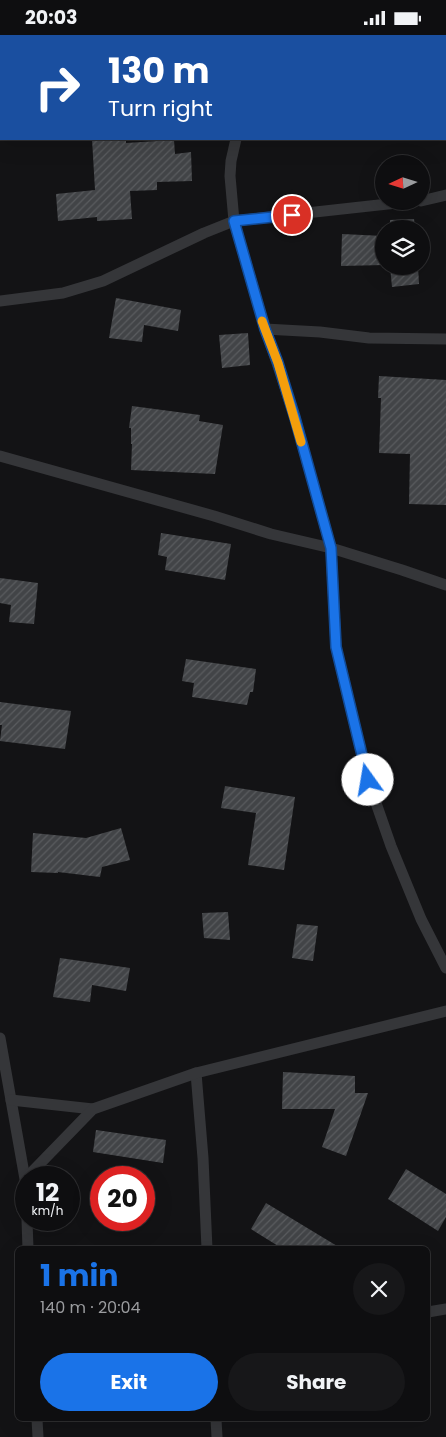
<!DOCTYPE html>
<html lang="en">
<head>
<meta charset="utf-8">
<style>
  :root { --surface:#0e0e10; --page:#171719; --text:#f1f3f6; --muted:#9b9c9f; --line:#2e2e30; --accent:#1a73e8 }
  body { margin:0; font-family:Poppins,sans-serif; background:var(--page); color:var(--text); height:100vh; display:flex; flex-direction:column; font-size:19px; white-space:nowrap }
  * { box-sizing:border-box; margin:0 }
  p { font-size:16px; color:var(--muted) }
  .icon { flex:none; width:28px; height:28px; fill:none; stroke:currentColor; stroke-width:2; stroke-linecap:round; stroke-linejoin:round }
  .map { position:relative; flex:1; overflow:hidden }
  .sheet { position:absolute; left:15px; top:1211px; width:415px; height:175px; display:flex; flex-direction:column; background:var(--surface); border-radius:8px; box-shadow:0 5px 20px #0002,0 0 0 1px var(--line) }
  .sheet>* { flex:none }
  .top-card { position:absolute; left:0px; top:0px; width:446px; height:105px; box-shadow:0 5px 20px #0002,0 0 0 1px var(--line); background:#1a4fa0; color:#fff; overflow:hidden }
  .needle { width:32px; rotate:266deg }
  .fabs { position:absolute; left:375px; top:120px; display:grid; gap:10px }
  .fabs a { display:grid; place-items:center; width:55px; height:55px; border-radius:50%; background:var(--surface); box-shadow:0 5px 20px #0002,0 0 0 1px var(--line); font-size:25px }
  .speed { position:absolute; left:15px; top:1131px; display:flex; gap:10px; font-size:25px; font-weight:700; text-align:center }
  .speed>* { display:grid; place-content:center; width:65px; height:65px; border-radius:50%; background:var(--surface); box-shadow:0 5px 20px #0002,0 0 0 1px var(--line); line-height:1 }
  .speed small { font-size:12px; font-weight:400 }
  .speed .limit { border:8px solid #d22; background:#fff; color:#111 }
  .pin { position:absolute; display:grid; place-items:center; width:42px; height:42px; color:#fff; margin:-21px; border:2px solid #fff; border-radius:50%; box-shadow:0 1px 5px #0007 }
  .me { position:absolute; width:55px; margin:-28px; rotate:347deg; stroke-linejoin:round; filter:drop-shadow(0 0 4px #0008) }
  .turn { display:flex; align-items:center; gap:18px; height:105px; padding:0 25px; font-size:22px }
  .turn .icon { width:65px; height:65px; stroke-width:2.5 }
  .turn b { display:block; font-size:35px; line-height:42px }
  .round { display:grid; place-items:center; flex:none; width:52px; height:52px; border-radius:26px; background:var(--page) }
  .summary { display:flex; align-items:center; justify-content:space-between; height:85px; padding:0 25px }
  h1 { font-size:30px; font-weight:700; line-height:38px; color:var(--accent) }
  .button { display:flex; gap:10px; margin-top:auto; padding:10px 25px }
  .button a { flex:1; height:58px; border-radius:30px; background:var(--accent); color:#fff; font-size:20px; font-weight:700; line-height:58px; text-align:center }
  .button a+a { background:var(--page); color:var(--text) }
  .status { display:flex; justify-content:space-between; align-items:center; height:35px; padding:0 25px; background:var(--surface); direction:ltr }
  .status svg { height:14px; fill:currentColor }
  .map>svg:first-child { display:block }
</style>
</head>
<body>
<div class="status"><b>20:03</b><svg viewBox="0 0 49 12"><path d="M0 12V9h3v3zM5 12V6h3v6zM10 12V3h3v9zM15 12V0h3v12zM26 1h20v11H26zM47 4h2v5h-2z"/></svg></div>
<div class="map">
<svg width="446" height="1402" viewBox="0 0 446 1402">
  <defs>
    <pattern id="building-hatch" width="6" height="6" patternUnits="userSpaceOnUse" patternTransform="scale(1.25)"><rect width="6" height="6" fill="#424447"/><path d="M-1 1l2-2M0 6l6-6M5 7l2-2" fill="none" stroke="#5a5c5f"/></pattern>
  </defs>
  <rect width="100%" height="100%" fill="#131315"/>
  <g fill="url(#building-hatch)">
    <polygon points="92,104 126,104 126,108 174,105 175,119 191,117 192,146 157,147 157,155 130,156 132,184 97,186 97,182 58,186 56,159 95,155"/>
    <polygon points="414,184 415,194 390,194 390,185"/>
    <polygon points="342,199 384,201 384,230 341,231"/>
    <polygon points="390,231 418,231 419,249 392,252"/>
    <polygon points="116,263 181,275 178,296 144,290 142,307 109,303"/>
    <polygon points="248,298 250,330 222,333 219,300"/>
    <polygon points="379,341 446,345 446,470 409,469 410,419 379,418 381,363 378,363"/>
    <polygon points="132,371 200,380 199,386 223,390 215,439 131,435 132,409 131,409 131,393 129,393"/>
    <polygon points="161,498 231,509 225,545 165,535 167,522 158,520"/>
    <polygon points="0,543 38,548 34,589 9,587 11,570 0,568"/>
    <polygon points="186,624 256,634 253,657 250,657 247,670 192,662 194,648 182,646"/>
    <polygon points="0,667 71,676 65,714 0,706 2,690 0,690"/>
    <polygon points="225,751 295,762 284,835 248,830 256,778 221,773"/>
    <polygon points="121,793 130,825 102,832 100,842 58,837 58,838 31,837 33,798 86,803"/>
    <polygon points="228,877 230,905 204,903 202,878"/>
    <polygon points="297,889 318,891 313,926 292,923"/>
    <polygon points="60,923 130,933 126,956 92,950 90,967 53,962"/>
    <polygon points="283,1037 355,1041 355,1058 368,1058 346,1121 322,1112 335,1074 282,1074"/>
    <polygon points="96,1095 166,1105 163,1128 93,1117"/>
    <polygon points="406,1134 446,1159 446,1182 438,1196 388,1164"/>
    <polygon points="266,1168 342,1214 283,1214 251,1194"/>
  </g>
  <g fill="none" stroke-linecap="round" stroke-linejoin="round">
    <g stroke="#353639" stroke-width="11">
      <polyline points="240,0 240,1"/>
      <polyline points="236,104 231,126 230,141 234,186 265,294 277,328 295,383 331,513 336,612 368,745 391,811 421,884 446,933"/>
      <polyline points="421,166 446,160"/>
      <polyline points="0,266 63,258 103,246 204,198 234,186 415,166"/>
      <polyline points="265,294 320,297 369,303 446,304"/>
      <polyline points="0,421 214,481 271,499 331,513 402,535 446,550"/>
      <polyline points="0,1003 25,1144 26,1171"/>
      <polyline points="196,1038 203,1123 207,1214"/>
      <polyline points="11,1065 93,1074"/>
      <polyline points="27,1142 93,1074 196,1038 446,976"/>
      <polyline points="27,1185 28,1214"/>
      <polyline points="428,1277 446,1274"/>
      <polyline points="37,1384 38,1402"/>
      <polyline points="216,1384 217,1402"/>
    </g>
  </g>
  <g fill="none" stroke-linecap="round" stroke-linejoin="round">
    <g stroke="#114b97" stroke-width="12">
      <polyline id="route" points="292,180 234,186 265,294 278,328 295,383 331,513 336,612 368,745"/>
    </g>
    <use href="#route" stroke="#1a73e8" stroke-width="9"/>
    <polyline stroke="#f59e0b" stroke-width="9" points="262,286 278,328 301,407"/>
  </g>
</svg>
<div class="fabs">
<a><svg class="needle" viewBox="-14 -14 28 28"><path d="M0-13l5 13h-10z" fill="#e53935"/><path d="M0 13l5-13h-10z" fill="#9b9c9f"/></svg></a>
<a><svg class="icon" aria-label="layers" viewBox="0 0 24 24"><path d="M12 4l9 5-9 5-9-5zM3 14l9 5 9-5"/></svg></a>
</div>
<div class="speed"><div>12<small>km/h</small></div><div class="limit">20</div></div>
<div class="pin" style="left:292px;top:180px;background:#d93025"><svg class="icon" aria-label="arrive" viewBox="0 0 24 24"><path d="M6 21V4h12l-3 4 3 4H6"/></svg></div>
<svg class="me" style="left:368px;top:745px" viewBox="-20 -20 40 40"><circle r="19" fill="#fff"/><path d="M0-13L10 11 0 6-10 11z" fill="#1a73e8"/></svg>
<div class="top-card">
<div class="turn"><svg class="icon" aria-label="right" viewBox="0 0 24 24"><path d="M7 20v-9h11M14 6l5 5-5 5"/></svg><div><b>130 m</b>Turn right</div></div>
</div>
<section class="sheet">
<div class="summary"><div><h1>1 min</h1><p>140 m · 20:04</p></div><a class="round"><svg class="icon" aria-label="close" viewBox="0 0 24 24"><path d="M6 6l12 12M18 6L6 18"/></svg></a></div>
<div class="button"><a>Exit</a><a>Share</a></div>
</section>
</div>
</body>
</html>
